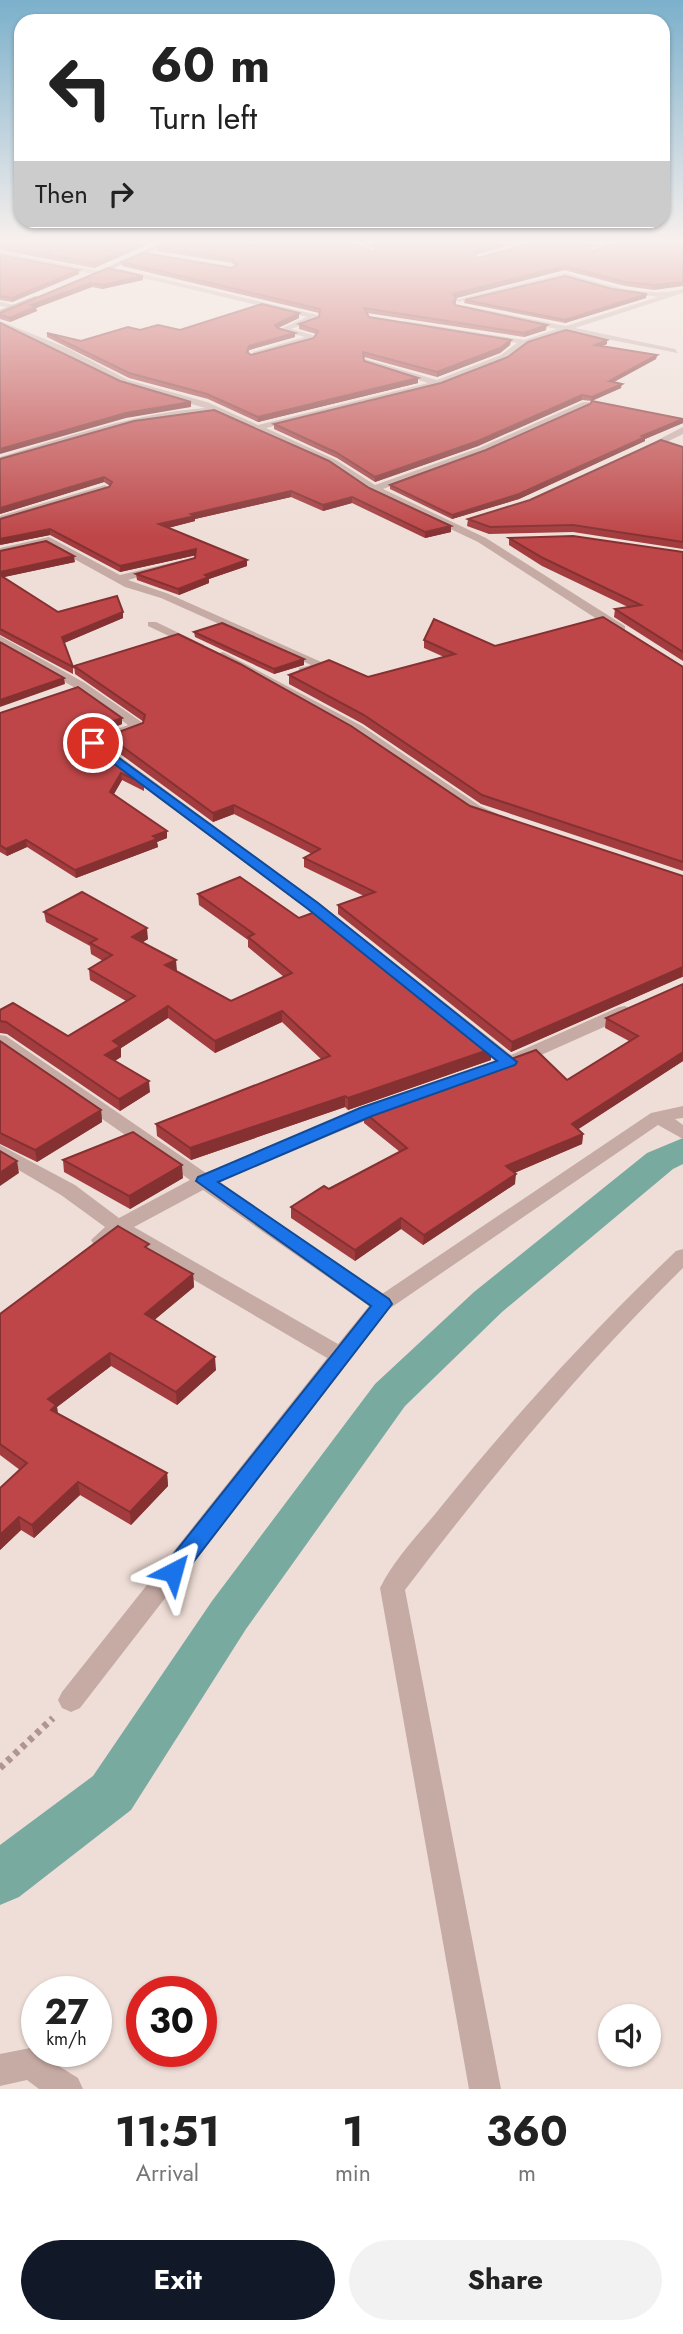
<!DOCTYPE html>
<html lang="en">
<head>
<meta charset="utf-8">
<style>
  :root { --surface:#fff; --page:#f2f2f2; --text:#222; --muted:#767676; --accent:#111827 }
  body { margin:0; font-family:Jost,sans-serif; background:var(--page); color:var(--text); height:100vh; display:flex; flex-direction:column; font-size:26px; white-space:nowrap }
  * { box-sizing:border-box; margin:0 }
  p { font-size:23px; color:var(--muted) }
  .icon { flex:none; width:38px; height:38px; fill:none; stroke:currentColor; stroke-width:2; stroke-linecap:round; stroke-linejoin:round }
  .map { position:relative; height:2089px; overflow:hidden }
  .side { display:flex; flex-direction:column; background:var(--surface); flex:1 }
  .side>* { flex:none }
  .banner { position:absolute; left:14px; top:14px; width:656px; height:214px; border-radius:21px; box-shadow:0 2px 5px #0004; background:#fff; color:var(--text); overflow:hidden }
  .buttons { position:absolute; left:598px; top:2004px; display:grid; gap:14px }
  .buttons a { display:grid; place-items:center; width:63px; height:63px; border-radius:50%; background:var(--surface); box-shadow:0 2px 5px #0004; font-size:35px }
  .speed { position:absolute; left:21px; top:1976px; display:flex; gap:14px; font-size:35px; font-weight:700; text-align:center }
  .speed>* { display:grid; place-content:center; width:91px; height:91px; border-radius:50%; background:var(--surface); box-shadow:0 2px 5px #0004; line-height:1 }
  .speed small { font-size:18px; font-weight:400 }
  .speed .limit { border:10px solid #d22; background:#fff; color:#111 }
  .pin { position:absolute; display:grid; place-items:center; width:60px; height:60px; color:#fff; margin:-30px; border:4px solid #fff; border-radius:50%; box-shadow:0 2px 7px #0007 }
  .me { position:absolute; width:77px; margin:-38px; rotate:39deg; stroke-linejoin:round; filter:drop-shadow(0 0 5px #0008) }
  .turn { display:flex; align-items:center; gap:24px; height:147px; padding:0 21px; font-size:32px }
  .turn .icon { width:91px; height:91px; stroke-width:2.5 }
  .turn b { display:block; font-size:49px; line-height:60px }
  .then { display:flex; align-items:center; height:66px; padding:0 21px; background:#0003; gap:14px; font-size:26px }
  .eta { display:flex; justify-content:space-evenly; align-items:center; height:119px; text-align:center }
  .eta b { font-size:42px; font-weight:700; line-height:49px }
  .cta { display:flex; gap:14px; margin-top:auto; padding:14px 21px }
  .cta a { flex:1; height:80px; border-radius:42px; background:var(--accent); color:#fff; font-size:28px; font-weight:700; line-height:80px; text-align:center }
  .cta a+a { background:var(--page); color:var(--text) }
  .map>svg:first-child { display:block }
</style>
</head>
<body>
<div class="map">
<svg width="683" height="2089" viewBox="0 0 683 2089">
  <rect width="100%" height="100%" fill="#efded7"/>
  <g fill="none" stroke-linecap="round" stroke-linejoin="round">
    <polygon fill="#78aa9f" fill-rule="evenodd" points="683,1138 683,1164 673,1169 502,1312 405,1406 246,1629 131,1810 19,1897 0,1905 0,1845 93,1776 212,1601 375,1384 474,1292 647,1153"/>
    <polyline stroke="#b1958f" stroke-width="7" stroke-dasharray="5 5" stroke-linecap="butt" points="0,1768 53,1718"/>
    <g fill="#c6aba4" fill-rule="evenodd">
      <polygon points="343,244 355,244 377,252 374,254"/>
      <polygon points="611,244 624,244 592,253 589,251"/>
      <polygon points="0,252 98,271 102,273 98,275 0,256"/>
      <polygon points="146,252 232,266 235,268 232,270 144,255"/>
      <polygon points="120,269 318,315 318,319 291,329 316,336 313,340 253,356 253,352 305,337 278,330 307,317 118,272"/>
      <path d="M565 273C602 283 646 299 683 289V293L575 328 675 349 678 353 566 331 527 344 507 359 440 385 266 428 336 460 375 485 479 448 583 402H589V406L485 452 383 489 486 538 625 626V632H617L478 542 370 491 330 464 215 412 134 424 0 463V457C67 437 135 413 205 408L122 384 61 352 0 326V321L67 348 128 380 207 402 258 425 428 383 365 363V359L437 380 501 355 517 343 407 325 404 321 524 340 557 329 462 308 466 306 566 326 658 297 612 290 565 277 459 302 455 300Z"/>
      <polygon points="0,302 19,306 15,308 0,306"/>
      <polygon points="683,427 683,434 646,452 638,450"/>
      <polygon points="105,485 110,488 109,490 0,522 0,516"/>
      <polygon points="49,537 120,575 183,560 183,564 128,580 169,594 328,665 307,674 299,674 299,668 311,665 161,598 125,587 47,544 0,554 0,548"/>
      <polygon points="148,622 156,622 204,645 194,648 148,626"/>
      <polygon points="0,636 85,683 143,723 143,729 103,744 319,903 511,1055 619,1007 625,1006 634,1011 631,1015 523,1063 509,1067 503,1066 307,909 88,746 88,740 128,725 77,689 0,645"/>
      <polygon points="223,652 362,726 480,806 498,814 491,818 470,812 352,732 219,659 219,653"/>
      <path d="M0 1035 6 1036 206 1173 379 1102H391L394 1106 391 1110 219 1182 382 1294 651 1113 683 1106V1118L675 1119 683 1125V1139L658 1125 389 1309 80 1708 71 1712 62 1708 58 1700 62 1692 327 1358 119 1236 108 1245H94L91 1240 105 1227 61 1195 0 1159V1145L75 1185 119 1218 190 1180 0 1048ZM203 1190 369 1306 338 1344 134 1227Z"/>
      <path d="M683 1249V1268C581 1368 491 1477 405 1590L501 2089H469L380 1588C395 1557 423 1530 444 1503 516 1414 593 1330 676 1251Z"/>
      <polygon points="30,2048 78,2078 83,2089 39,2089 27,2080 0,2086 0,2054"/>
    </g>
    <g fill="#997a76" fill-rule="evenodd">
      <polygon points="158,244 167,244 92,278 86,277"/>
      <polygon points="35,296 42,298 0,315 0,310"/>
    </g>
  </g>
  <g fill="#a33c3e">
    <polygon points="0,244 149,244 94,268 0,250"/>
    <polygon points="363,244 512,244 475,255 478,258 601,244 588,248 593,251 683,244 654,290 625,286 564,270 456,298 456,304 454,305 546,330 524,337 367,313 369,317 511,340 510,345 500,353 437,377 364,357 364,361 418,383 258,422 208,399 129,378 47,337 47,333 81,341 140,330 180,330 299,318 278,328 295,337 249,350 248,353 251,355 314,338 316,334 299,329 299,324 319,317 319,313 122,266 122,262 231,268 235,266 232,263 157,251 157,247 373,252 376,250"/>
    <polygon points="0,255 79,270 79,274 12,302 0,300"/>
    <polygon points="108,268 143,276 143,280 102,289 92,287 36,308 37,311 10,322 0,319 0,313"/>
    <polygon points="646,298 565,323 464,303 465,300"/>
    <polygon points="607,340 607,344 602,346 657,355 656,359 614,382 621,388 592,401 683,419 683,423 645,439 645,441 519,499 452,519 390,489 390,485 486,450 590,404 592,401 582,400 478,446 375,482 337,458 274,429 274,424 441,383"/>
    <polygon points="683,447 683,549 573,532 489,534 467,526 468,519 530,500"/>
    <polygon points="0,459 369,488 451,526 451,532 425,538 352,503 323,511 291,497 195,519 195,521 168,528 247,560 247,566 209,579 209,583 179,595 137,580 136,574 195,558 196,555 120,572 50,535 0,545 110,486 104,482 0,514"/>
    <polygon points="509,538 683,552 683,661 614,617 615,609 628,607 542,566 509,545"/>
    <polygon points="0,551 75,562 3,577 58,612 123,618 64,643 73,667 73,674 0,635"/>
    <polygon points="194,632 304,665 274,674 195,637"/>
    <polygon points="424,640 495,646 683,667 683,871 481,804 363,724 289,684 289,675 368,677 444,657 424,648"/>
    <polygon points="74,666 470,806 683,876 683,977 682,977 511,1052 338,914 338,905 364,896 304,867 304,858 312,854 234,814 213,822 108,745 108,736 143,723 144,722 75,674"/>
    <polygon points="0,713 122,724 87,738 86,740 144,784 144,791 122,780 114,794 167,838 157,842 158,847 76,878 27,847 7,856 0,852"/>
    <polygon points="198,894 491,1049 491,1060 348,1110 345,1107 191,1160 157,1136 156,1124 322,1060 282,1022 215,1053 168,1018 121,1048 121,1057 115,1061 150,1092 120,1111 7,1034 0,1033 0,1010 68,1036 126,1001 90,980 89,969 103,961 91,954 90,946 46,922 44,912 148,939 143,942 176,971 231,1001 284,977 248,947 248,940 199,905"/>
    <polygon points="683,984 683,1061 578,1129 583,1134 582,1144 514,1173 515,1184 423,1245 401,1229 355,1261 291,1218 291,1207 400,1152 364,1123 364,1112 567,1080 629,1041 605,1028 606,1018"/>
    <polygon points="0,1041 101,1110 102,1122 37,1162 0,1144"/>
    <polygon points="63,1160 183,1178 130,1209 64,1172"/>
    <polygon points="149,1249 193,1274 194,1287 154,1320 216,1370 177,1405 111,1366 57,1407 58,1413 167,1473 168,1486 131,1525 80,1495 34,1538 21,1530 0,1550 20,1470 0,1455 0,1314"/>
  </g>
  <g fill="#853132">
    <polygon points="139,244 149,244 94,268 94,263"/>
    <polygon points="499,244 512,244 475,255 474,255 475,251"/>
    <polygon points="589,244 601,244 588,248 587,248"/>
    <polygon points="565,266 564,270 453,299 453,294"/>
    <polygon points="79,270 79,274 12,302 12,298"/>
    <polygon points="143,276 143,280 102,289 102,285"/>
    <polygon points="683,282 683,286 654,290 655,285"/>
    <polygon points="91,283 92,287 36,308 37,311 10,322 10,318 31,305"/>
    <polygon points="647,294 646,298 565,323 565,320"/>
    <polygon points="299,313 299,318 276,329 275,325"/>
    <polygon points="547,325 546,330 524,337 524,333"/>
    <polygon points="295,333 295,337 249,350 247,357 249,346"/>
    <polygon points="511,340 510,345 500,353 437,377 437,372"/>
    <polygon points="607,340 607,344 594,349 595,345"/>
    <polygon points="657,355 656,359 608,385 609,381"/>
    <polygon points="418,378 418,383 258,422 258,417"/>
    <polygon points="622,384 621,388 591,401 592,397"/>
    <polygon points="582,395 582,400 478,446 375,482 375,477"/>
    <polygon points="191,402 191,407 126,418 0,454 0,449 49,434 126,413"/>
    <polygon points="683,419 683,423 645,439 645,441 519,499 452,519 452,515"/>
    <polygon points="104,477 104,482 0,514 0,508"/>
    <polygon points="291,491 291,497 195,519 195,521 160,530 159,524 191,514"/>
    <polygon points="352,497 352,503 323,511 323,505"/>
    <polygon points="451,526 451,532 425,538 425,532"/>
    <polygon points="50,529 50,535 0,545 0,539"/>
    <polygon points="196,549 197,555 120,572 120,566"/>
    <polygon points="74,556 75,562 0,578 0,572"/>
    <polygon points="247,560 247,566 209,579 209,583 179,595 178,589 205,575"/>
    <polygon points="123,612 123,618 62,644 62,637"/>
    <polygon points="304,659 304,665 274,674 274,669"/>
    <polygon points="64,678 65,684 0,707 0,700"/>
    <polygon points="122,718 122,724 87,738 85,746 85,739 86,731"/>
    <polygon points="121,773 122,780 111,799 110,792"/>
    <polygon points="234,805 234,814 213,822 213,813"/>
    <polygon points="167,831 167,838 157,842 158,847 76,878 75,870 153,836"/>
    <polygon points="26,840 27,847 7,856 6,849"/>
    <polygon points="147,928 148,939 133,948 132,937"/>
    <polygon points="176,960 177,971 166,977 165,965"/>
    <polygon points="683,967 682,977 511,1052 512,1042"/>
    <polygon points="168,1006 168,1018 121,1048 121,1057 106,1066 105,1055 113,1041"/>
    <polygon points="282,1011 282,1022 215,1053 215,1041"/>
    <polygon points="491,1049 491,1060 348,1110 348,1098"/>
    <polygon points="683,1052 683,1061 571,1134 572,1124"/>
    <polygon points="149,1081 150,1092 120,1111 119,1099"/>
    <polygon points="345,1096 345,1107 191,1160 190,1148"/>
    <polygon points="101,1110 102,1122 37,1162 35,1150"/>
    <polygon points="583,1134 582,1144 505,1177 506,1166"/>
    <polygon points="17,1161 19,1173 0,1186 0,1173"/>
    <polygon points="182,1165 183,1178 130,1209 129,1196"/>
    <polygon points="516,1174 515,1184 423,1245 424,1235"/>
    <polygon points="401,1218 401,1229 355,1261 355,1250"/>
    <polygon points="193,1274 194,1287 146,1327 145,1314"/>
    <polygon points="110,1353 111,1366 57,1407 58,1418 52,1423 48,1399"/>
    <polygon points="215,1357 216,1370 177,1405 176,1392"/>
    <polygon points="167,1473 168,1486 131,1525 130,1512"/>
    <polygon points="78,1482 80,1495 34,1538 32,1525"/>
    <polygon points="19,1517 21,1530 0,1550 0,1535"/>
  </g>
  <g fill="#be4648" stroke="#853132" stroke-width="2">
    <polygon points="0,244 139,244 94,263 0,246"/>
    <polygon points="163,244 353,244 373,252 379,247 373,244 499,244 475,251 474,255 478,258 528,244 589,244 587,248 593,251 613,244 683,244 683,282 655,285 625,282 565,266 453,294 456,299 453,302 455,305 547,325 524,333 364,308 369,317 511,340 500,348 437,372 363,352 364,361 418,378 258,417 207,394 129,373 47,333 81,341 128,327 140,330 158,325 180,330 262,304 299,313 275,325 277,328 295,333 249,346 247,352 251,355 314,338 318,331 299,324 319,317 320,309 122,262 143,253 231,268 237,265 232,259 157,247"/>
    <polygon points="0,255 79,270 12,298 0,296"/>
    <polygon points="108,268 143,276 102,285 91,283 31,305 36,307 10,318 0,315 0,313"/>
    <polygon points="565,276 612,289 647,294 565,320 465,300"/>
    <polygon points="0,323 120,381 191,402 126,413 0,449"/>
    <polygon points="566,330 607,340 595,345 657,355 609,381 622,384 592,397 582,395 478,441 375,477 337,453 274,424 441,383 508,357 528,342"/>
    <polygon points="592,401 683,419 642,436 645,437 519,494 452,515 390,485 486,450 590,404"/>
    <polygon points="214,410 329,461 369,488 451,526 425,532 352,497 323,505 291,491 191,514 195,516 159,524 247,560 205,575 209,577 178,589 136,574 195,558 196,549 120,566 50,529 0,539 0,519 109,487 112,482 104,477 0,508 0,459 134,421"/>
    <polygon points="661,440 683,447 683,542 573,525 490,527 468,519 530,500"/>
    <polygon points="573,536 683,552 683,652 615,609 641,605 543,558 509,538"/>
    <polygon points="46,541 74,556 0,572 0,551"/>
    <polygon points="0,575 58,612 117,596 123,612 62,637 73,667 0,629"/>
    <polygon points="603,617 683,667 683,862 482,795 364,715 289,675 329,660 368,677 455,654 424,640 434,619 495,646"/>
    <polygon points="222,623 304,659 274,669 194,632"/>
    <polygon points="178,634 240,664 351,726 470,806 683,876 683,967 512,1042 338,905 375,892 304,858 320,849 234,805 213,813 108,736 143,723 145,715 74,666"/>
    <polygon points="0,642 64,678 0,700"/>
    <polygon points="78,687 122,718 86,731 85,739 144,784 121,773 110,792 167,831 153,836 157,839 75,870 26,840 6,849 0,845 0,713"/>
    <polygon points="240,877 299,918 318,911 491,1049 348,1098 345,1096 190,1148 156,1124 330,1056 282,1011 215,1041 168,1006 113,1041 120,1046 105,1055 149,1081 119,1099 6,1022 0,1021 0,1010 13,1003 68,1036 135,996 89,969 112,955 90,943 97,939 44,912 82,892 147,928 132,937 176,960 165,965 231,1001 292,973 248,937 254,934 198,894"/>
    <polygon points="683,984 683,1052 572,1124 583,1134 506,1166 516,1174 424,1235 401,1218 355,1250 291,1207 324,1186 329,1189 407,1148 364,1112 536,1050 567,1080 638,1036 606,1018"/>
    <polygon points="0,1041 101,1110 35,1150 0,1133"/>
    <polygon points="133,1132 182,1165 129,1196 63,1160"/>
    <polygon points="0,1151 17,1161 0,1173"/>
    <polygon points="118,1226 149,1244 145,1247 193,1274 145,1314 215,1357 176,1392 110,1353 48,1399 56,1405 51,1410 167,1473 130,1512 78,1482 32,1525 19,1517 0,1535 0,1488 27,1463 0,1444 0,1314"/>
  </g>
  <linearGradient id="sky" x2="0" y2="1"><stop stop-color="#7bb0cb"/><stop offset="0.45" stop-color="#f8f0ed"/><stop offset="1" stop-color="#f8f0ed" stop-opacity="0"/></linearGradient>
  <rect width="683" height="537" fill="url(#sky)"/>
  <polygon fill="#1a73e8" stroke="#114b97" stroke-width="2" points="93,739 318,903 517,1062 515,1065 372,1116 218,1182 389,1299 392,1304 181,1578 173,1581 165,1578 162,1572 165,1565 371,1306 196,1181 198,1177 360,1108 497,1061 308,909 89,745 89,740"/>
</svg>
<div class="buttons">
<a><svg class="icon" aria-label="sound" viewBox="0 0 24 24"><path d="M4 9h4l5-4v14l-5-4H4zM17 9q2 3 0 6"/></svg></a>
</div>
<div class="speed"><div>27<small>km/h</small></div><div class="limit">30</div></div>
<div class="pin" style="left:93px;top:743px;background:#d93025"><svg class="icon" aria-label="arrive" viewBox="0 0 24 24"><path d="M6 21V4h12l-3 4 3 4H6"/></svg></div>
<svg class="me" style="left:173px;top:1572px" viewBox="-20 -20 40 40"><path d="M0-17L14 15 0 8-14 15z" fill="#1a73e8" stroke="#fff" stroke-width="4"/></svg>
<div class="banner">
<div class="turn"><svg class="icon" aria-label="left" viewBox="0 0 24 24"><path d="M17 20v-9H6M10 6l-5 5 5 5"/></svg><div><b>60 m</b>Turn left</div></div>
<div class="then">Then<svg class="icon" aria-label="right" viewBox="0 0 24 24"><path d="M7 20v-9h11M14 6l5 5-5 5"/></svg></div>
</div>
</div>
<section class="side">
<div class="eta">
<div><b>11:51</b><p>Arrival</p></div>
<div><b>1</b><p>min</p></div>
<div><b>360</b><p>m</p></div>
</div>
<div class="cta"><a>Exit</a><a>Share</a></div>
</section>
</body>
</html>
